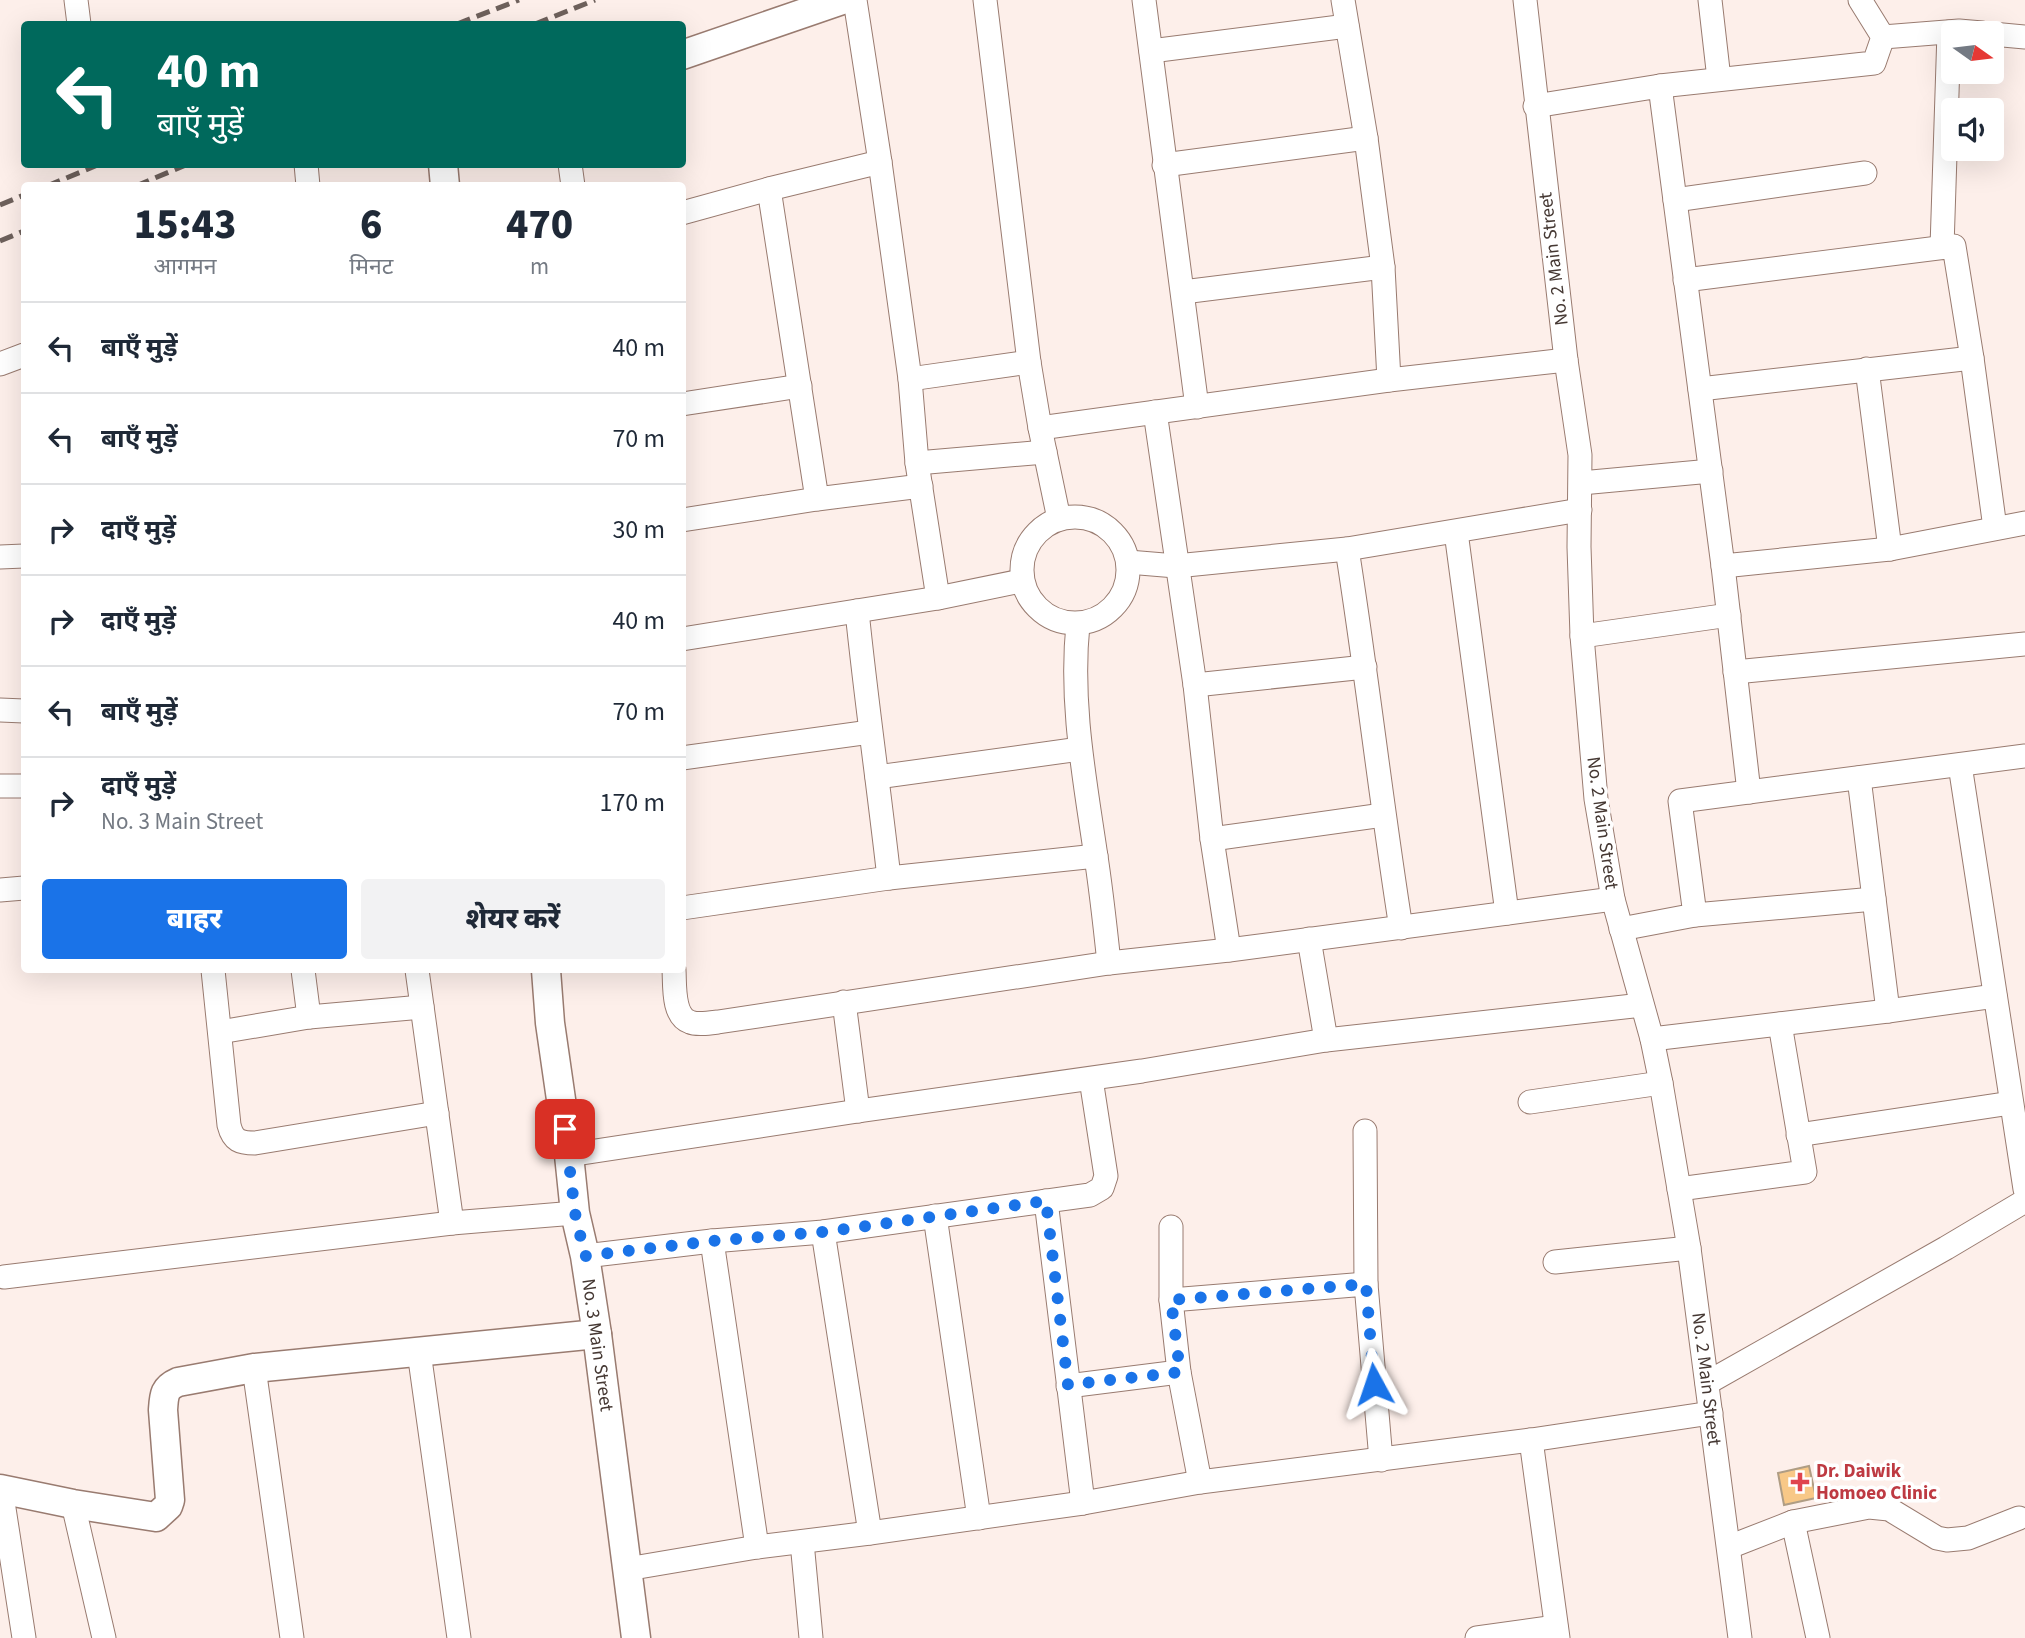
<!DOCTYPE html>
<html lang="hi">
<head>
<meta charset="utf-8">
<style>
  :root { --surface:#fff; --page:#f2f2f3; --text:#1f2937; --muted:#747a83; --line:#e0e1e3; --accent:#1a73e8 }
  body { margin:0; font-family:"Source Sans 3","Noto Sans Devanagari",sans-serif; background:var(--page); color:var(--text); height:100vh; display:flex; flex-direction:column; font-size:26px; white-space:nowrap }
  * { box-sizing:border-box; margin:0 }
  p { font-size:23px; color:var(--muted) }
  .icon { flex:none; width:38px; height:38px; fill:none; stroke:currentColor; stroke-width:2; stroke-linecap:round; stroke-linejoin:round }
  .map { position:relative; flex:1; overflow:hidden }
  .panel { position:absolute; left:21px; top:182px; width:665px; height:791px; display:flex; flex-direction:column; background:var(--surface); border-radius:7px; box-shadow:0 7px 28px #0002 }
  .panel>* { flex:none }
  .top-card { position:absolute; left:21px; top:21px; width:665px; height:147px; border-radius:7px; box-shadow:0 7px 28px #0002; background:#00695c; color:#fff; overflow:hidden }
  .needle { width:46px; rotate:104deg }
  .tools { position:absolute; left:1941px; top:21px; display:grid; gap:14px }
  .tools a { display:grid; place-items:center; width:63px; height:63px; border-radius:7px; background:var(--surface); box-shadow:0 7px 28px #0002; font-size:35px }
  .pin { position:absolute; display:grid; place-items:center; width:60px; height:60px; color:#fff; margin:-30px; border-radius:14px; box-shadow:0 4px 10px #0006 }
  .me { position:absolute; width:77px; margin:-38px; rotate:355deg; stroke-linejoin:round; filter:drop-shadow(0 0 5px #0008) }
  .turn { display:flex; align-items:center; gap:24px; height:147px; padding:0 21px; font-size:32px }
  .turn .icon { width:91px; height:91px; stroke-width:2.5 }
  .turn b { display:block; font-size:49px; line-height:60px }
  .eta { display:flex; justify-content:space-evenly; align-items:center; height:119px; text-align:center }
  .eta b { font-size:42px; font-weight:800; line-height:49px }
  .primary-button { display:flex; gap:14px; margin-top:auto; padding:14px 21px }
  .primary-button a { flex:1; height:80px; border-radius:7px; background:var(--accent); color:#fff; font-size:28px; font-weight:800; line-height:80px; text-align:center }
  .primary-button a+a { background:var(--page); color:var(--text) }
  ul { padding:0; list-style:none }
  li { display:flex; align-items:center; gap:21px; height:91px; padding:0 21px; border-top:2px solid var(--line) }
  li div { flex:1 }
  li b { display:block; font-size:26px }
  li em { font-style:normal }
  .map>svg:first-child { display:block }
</style>
</head>
<body>
<div class="map">
<svg width="2025" height="1638" viewBox="0 0 2025 1638">
  <rect width="100%" height="100%" fill="#fdefea"/>
  <polygon fill="#f8c887" stroke="#af9d84" stroke-width="2" points="1809,1466 1816,1498 1784,1505 1778,1473"/>
  <g fill="none" stroke-linecap="round" stroke-linejoin="round">
    <g stroke="#997b70" stroke-width="25">
      <g id="minor">
        <polyline points="76,0 79,24"/>
        <polyline points="855,0 880,162 910,379 917,463 938,598"/>
        <polyline points="985,0 1029,362 1040,428 1059,519"/>
        <polyline points="1144,0 1197,407"/>
        <polyline points="1343,0 1366,138 1383,267 1389,380"/>
        <polyline points="1525,0 1566,360 1580,455 1579,547 1582,636 1596,799 1613,899 1652,1039 1661,1083 1689,1248 1740,1638"/>
        <polyline points="1710,0 1719,79"/>
        <polyline points="1992,34 2025,37"/>
        <polyline points="1883,37 1959,31 1982,33"/>
        <polyline points="1151,51 1347,26"/>
        <polyline points="1660,86 1874,63 1883,37 1860,0"/>
        <polyline points="1535,106 1660,86 1723,566 1890,549 2025,523"/>
        <polyline points="306,164 308,186"/>
        <polyline points="570,164 573,186"/>
        <polyline points="1164,165 1366,138"/>
        <polyline points="769,189 817,499"/>
        <polyline points="1675,200 1865,173"/>
        <polyline points="682,213 769,189 880,162"/>
        <polyline points="1942,247 1949,32"/>
        <polyline points="1685,280 1954,246 1972,358 1995,528"/>
        <polyline points="1183,292 1383,267"/>
        <polyline points="0,364 24,355"/>
        <polyline points="1867,369 1890,549"/>
        <polyline points="910,379 1029,362"/>
        <polyline points="1700,389 1972,358"/>
        <polyline points="682,404 800,386"/>
        <polyline points="1155,412 1195,685 1212,839 1229,950"/>
        <polyline points="1040,428 1389,380 1566,360"/>
        <polyline points="917,463 1045,452"/>
        <polyline points="1581,483 1711,471"/>
        <circle cx="1075" cy="570" r="53"/>
        <polyline points="682,520 817,499 921,486"/>
        <polyline points="1456,532 1507,913"/>
        <path d="M1347 549C1367 675 1381 802 1401 928"/>
        <polyline points="0,557 24,556"/>
        <polyline points="1128,562 1176,566 1347,549 1580,510"/>
        <polyline points="1723,566 1749,792"/>
        <path d="M857 611C866 700 879 789 889 878"/>
        <path d="M1078 624C1070 701 1084 775 1095 850 1101 888 1105 925 1109 963"/>
        <polyline points="1582,636 1729,615"/>
        <polyline points="682,639 938,598 1021,581"/>
        <polyline points="1735,672 2025,644"/>
        <polyline points="1195,685 1365,667"/>
        <polyline points="0,710 24,711"/>
        <polyline points="682,758 870,732"/>
        <polyline points="1960,765 2025,1189"/>
        <polyline points="877,777 1080,749"/>
        <polyline points="1859,778 1888,1011"/>
        <polyline points="0,786 24,786"/>
        <polyline points="1212,839 1383,815"/>
        <polyline points="0,890 24,888"/>
        <polyline points="682,908 889,878 1096,856"/>
        <polyline points="1695,915 1874,899"/>
        <polyline points="1621,929 1695,915 1680,801 2025,756"/>
        <polyline points="1309,939 1326,1040"/>
        <path d="M213 970 229 1125C233 1141 240 1143 255 1143L437 1113"/>
        <polyline points="303,970 309,1017"/>
        <polyline points="417,970 452,1223"/>
        <path d="M674 970C675 984 672 1016 690 1022 697 1025 710 1023 718 1022L1109 963 1229 950 1613 899"/>
        <polyline points="844,1002 858,1111"/>
        <polyline points="220,1032 309,1017 422,1007"/>
        <polyline points="1652,1039 1888,1011 1995,996"/>
        <polyline points="1530,1102 1661,1083"/>
        <polyline points="1365,1131 1366,1284"/>
        <polyline points="1798,1135 2011,1103"/>
        <polyline points="569,1155 858,1111 1142,1071 1326,1040 1642,1005"/>
        <polyline points="1679,1189 1805,1172 1780,1024"/>
        <polyline points="1046,1201 1083,1503"/>
        <polyline points="935,1216 979,1518"/>
        <polyline points="1171,1227 1171,1300 1179,1372 1200,1482"/>
        <polyline points="823,1232 870,1533"/>
        <polyline points="712,1241 757,1547"/>
        <polyline points="585,1256 712,1241 823,1232 1090,1195 1102,1188 1106,1176 1091,1079"/>
        <polyline points="1555,1262 1689,1248"/>
        <polyline points="4,1277 452,1223 575,1213"/>
        <polyline points="1171,1300 1366,1284 1381,1460"/>
        <polyline points="419,1352 459,1638"/>
        <polyline points="254,1368 292,1638"/>
        <polyline points="1707,1383 1946,1248 2025,1201"/>
        <polyline points="1068,1386 1179,1372"/>
        <polyline points="1531,1440 1558,1638"/>
        <polyline points="1,1489 24,1638"/>
        <polyline points="73,1504 104,1638"/>
        <polyline points="1793,1522 1818,1638"/>
        <polyline points="802,1542 811,1638"/>
        <polyline points="1729,1547 1793,1522 1869,1507 1889,1509 1937,1538 1947,1540 1968,1538 2019,1518"/>
        <polyline points="627,1569 757,1547 870,1533 1083,1503 1200,1482 1531,1440 1711,1413"/>
        <polyline points="1477,1638 1556,1627"/>
      </g>
    </g>
    <g stroke="#997b70" stroke-width="31">
      <g id="tertiary">
        <polyline points="682,55 842,0"/>
        <polyline points="443,164 445,186"/>
        <polyline points="546,970 550,1023 569,1155 575,1213 585,1256 597,1334 636,1638"/>
        <path d="M0 1489 73 1504 156 1517 168 1506 170 1500 163 1410C164 1395 164 1388 178 1382L254 1368 597 1334"/>
      </g>
    </g>
    <use href="#minor" stroke="#fff" stroke-width="23"/>
    <use href="#tertiary" stroke="#fff" stroke-width="28"/>
    <g stroke="#6e615c" stroke-width="5" stroke-dasharray="14 7" stroke-linecap="butt">
      <polyline points="457,24 519,0"/>
      <polyline points="535,24 595,0"/>
      <polyline points="47,186 100,164"/>
      <polyline points="136,186 188,164"/>
      <polyline points="0,205 24,195"/>
      <polyline points="0,241 24,231"/>
    </g>
  </g>
  <g fill="none" stroke-linecap="round" stroke-linejoin="round">
    <polyline stroke="#1a73e8" stroke-width="12" stroke-dasharray="0 21.6" points="565,1129 575,1213 585,1256 712,1241 823,1232 1046,1201 1068,1385 1180,1372 1171,1300 1366,1284 1374,1384"/>
  </g>
  <path fill="#e0444e" stroke="#fff" stroke-width="2.5" d="M1796.5 1471.5h7v7h7v7h-7v7h-7v-7h-7v-7h7z"/>
  <g text-anchor="middle" dominant-baseline="central" stroke-width="7" stroke-linejoin="round" paint-order="stroke">
    <g font-size="19" fill="#453833" stroke="#fff">
      <text transform="translate(1554 259) rotate(-97)">No. 2 Main Street</text>
      <text transform="translate(1602 823) rotate(82)">No. 2 Main Street</text>
      <text transform="translate(597 1345) rotate(82)">No. 3 Main Street</text>
      <text transform="translate(1706 1379) rotate(83)">No. 2 Main Street</text>
    </g>
    <g font-size="19" font-weight="bold" fill="#be3a42" stroke="#fff" text-anchor="start">
      <text x="1816" y="1471">Dr. Daiwik<tspan x="1816" dy="22">Homoeo Clinic</tspan></text>
    </g>
  </g>
</svg>
<div class="tools">
<a><svg class="needle" viewBox="-14 -14 28 28"><path d="M0-13l5 13h-10z" fill="#e53935"/><path d="M0 13l5-13h-10z" fill="#747a83"/></svg></a>
<a><svg class="icon" aria-label="sound" viewBox="0 0 24 24"><path d="M4 9h4l5-4v14l-5-4H4zM17 9q2 3 0 6"/></svg></a>
</div>
<div class="pin" style="left:565px;top:1129px;background:#d93025"><svg class="icon" aria-label="arrive" viewBox="0 0 24 24"><path d="M6 21V4h12l-3 4 3 4H6"/></svg></div>
<svg class="me" style="left:1374px;top:1384px" viewBox="-20 -20 40 40"><path d="M0-17L14 15 0 8-14 15z" fill="#1a73e8" stroke="#fff" stroke-width="4"/></svg>
<div class="top-card">
<div class="turn"><svg class="icon" aria-label="left" viewBox="0 0 24 24"><path d="M17 20v-9H6M10 6l-5 5 5 5"/></svg><div><b>40 m</b>बाएँ मुड़ें</div></div>
</div>
<section class="panel">
<div class="eta">
<div><b>15:43</b><p>आगमन</p></div>
<div><b>6</b><p>मिनट</p></div>
<div><b>470</b><p>m</p></div>
</div>
<ul>
<li><svg class="icon" aria-label="left" viewBox="0 0 24 24"><path d="M17 20v-9H6M10 6l-5 5 5 5"/></svg><div><b>बाएँ मुड़ें</b></div><em>40 m</em></li>
<li><svg class="icon" aria-label="left" viewBox="0 0 24 24"><path d="M17 20v-9H6M10 6l-5 5 5 5"/></svg><div><b>बाएँ मुड़ें</b></div><em>70 m</em></li>
<li><svg class="icon" aria-label="right" viewBox="0 0 24 24"><path d="M7 20v-9h11M14 6l5 5-5 5"/></svg><div><b>दाएँ मुड़ें</b></div><em>30 m</em></li>
<li><svg class="icon" aria-label="right" viewBox="0 0 24 24"><path d="M7 20v-9h11M14 6l5 5-5 5"/></svg><div><b>दाएँ मुड़ें</b></div><em>40 m</em></li>
<li><svg class="icon" aria-label="left" viewBox="0 0 24 24"><path d="M17 20v-9H6M10 6l-5 5 5 5"/></svg><div><b>बाएँ मुड़ें</b></div><em>70 m</em></li>
<li><svg class="icon" aria-label="right" viewBox="0 0 24 24"><path d="M7 20v-9h11M14 6l5 5-5 5"/></svg><div><b>दाएँ मुड़ें</b><p>No. 3 Main Street</p></div><em>170 m</em></li>
</ul>
<div class="primary-button"><a>बाहर</a><a>शेयर करें</a></div>
</section>
</div>
</body>
</html>
